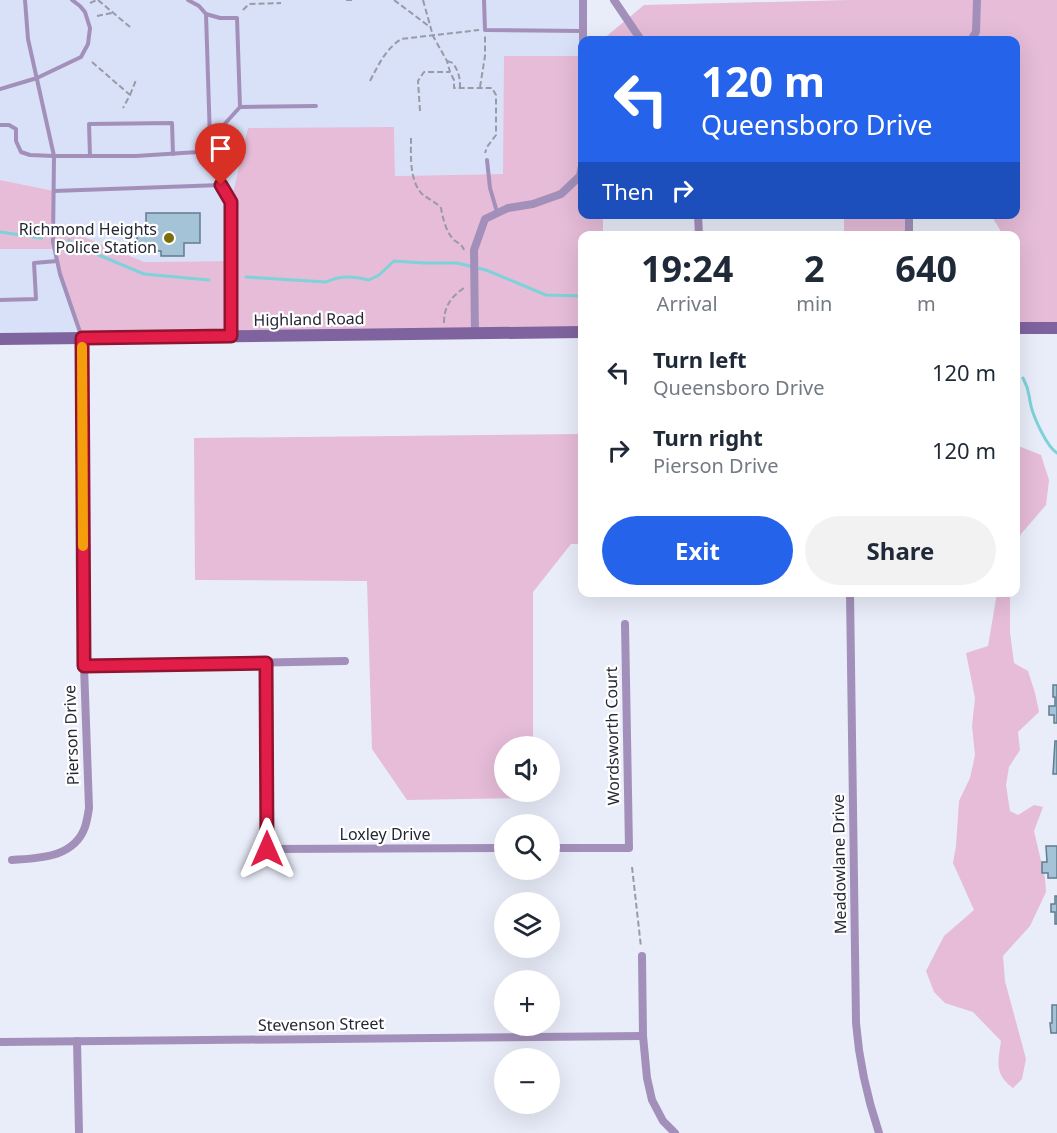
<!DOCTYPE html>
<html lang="en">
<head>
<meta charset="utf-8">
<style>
  :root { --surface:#fff; --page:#f2f2f3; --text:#1f2937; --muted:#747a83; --accent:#2563eb }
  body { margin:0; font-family:"Noto Sans",sans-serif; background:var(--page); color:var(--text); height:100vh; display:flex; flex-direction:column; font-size:22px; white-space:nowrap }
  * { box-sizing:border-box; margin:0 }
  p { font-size:20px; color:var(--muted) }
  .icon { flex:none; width:33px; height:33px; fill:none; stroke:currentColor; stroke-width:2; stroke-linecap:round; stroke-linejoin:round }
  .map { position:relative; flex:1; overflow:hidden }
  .sheet { position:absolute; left:578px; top:231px; width:442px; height:366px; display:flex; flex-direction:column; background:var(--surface); border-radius:12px; box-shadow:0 6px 24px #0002 }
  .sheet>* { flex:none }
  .hud { position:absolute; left:578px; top:36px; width:442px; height:183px; border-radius:12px; box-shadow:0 6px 24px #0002; background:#2563eb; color:#fff; overflow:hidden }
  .buttons { position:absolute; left:494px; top:736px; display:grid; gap:12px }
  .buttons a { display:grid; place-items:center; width:66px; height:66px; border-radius:50%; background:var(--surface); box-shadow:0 6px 24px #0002; font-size:30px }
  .pin { position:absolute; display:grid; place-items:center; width:51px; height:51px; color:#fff; margin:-62px -26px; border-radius:50% 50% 50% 0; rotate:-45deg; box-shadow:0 0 6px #0007 }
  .pin .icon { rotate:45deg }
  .me { position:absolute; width:66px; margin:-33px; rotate:0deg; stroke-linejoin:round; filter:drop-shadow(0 0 4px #0008) }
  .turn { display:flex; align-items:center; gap:21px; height:126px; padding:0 24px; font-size:27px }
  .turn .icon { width:78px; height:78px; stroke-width:2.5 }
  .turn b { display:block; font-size:42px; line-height:51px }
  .then { display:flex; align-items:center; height:57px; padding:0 24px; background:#0003; gap:12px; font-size:22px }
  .eta { display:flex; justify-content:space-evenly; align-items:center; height:102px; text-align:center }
  .eta b { font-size:36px; font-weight:700; line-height:42px }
  .cta { display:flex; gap:12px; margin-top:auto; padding:12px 24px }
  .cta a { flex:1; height:69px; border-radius:36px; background:var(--accent); color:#fff; font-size:24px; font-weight:700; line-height:69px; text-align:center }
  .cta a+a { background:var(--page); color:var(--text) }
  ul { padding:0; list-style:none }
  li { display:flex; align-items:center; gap:18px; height:78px; padding:0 24px }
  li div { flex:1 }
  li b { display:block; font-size:22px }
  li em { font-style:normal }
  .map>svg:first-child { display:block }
</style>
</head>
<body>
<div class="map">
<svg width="1057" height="1133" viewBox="0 0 1057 1133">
  <rect width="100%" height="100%" fill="#e9edf9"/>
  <g fill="#d9e1f8">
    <polygon points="0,0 583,0 582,56 504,57 504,174 395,176 394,128 231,261 144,262 53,224 53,191 0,180"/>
    <polygon points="0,249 54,249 82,338 0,339"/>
  </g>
  <g fill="#e6bcd8">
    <polygon points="850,0 1057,0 1057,328 1016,328 1016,236 1003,235 991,215 1016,214 1016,40 602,40 644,5"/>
    <polygon points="504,56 582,56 582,214 600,215 603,220 603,235 582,236 582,332 82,338 60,274 54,249 0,249 0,180 54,191 53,224 144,262 230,261 231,202 248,128 394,127 395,176 503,174"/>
    <rect x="844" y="215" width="65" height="20"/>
    <polygon points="582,434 582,544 571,544 533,592 533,747 504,747 504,792 533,792 533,798 407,800 372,749 367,581 195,580 194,438"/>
    <polygon points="1016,445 1041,455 1049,480 1046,505 1021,534 1016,548"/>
    <path d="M997 593H1010V632L1014 663 1028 671 1035 693 1039 712 1018 732 1020 750 1009 767 1006 785 1010 811 1018 815 1034 805 1043 807 1034 831 1045 878 1046 892 1030 926 1003 956 1005 981 1026 1059 1022 1079 1013 1088C994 1074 998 1062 1001 1041L973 1012 945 1003 934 992 926 971 944 936 974 910 953 863 956 846 959 801 970 778 975 755 972 726 975 698 966 653 988 646Z"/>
  </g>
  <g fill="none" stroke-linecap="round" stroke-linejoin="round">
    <g stroke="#7ed2d9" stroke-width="3">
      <polyline points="0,232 42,238"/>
      <polyline points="69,240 75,248 94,253 144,274 209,280"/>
      <path d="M246 277 326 282C340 275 354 276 369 280L379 275 394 261 424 263H457L486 270 546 295 582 296"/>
      <path d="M1023 378C1030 391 1028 393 1031 406 1034 418 1047 447 1057 453"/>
    </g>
  </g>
  <g fill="#a4c3d7" stroke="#607c8f" stroke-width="1.5">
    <polygon points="146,213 200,213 200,243 184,243 184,256 161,256 161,251 137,251 137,234 146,233"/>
    <polygon points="1053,685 1057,685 1057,723 1054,723 1054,715 1049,715 1049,706 1055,706 1055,697 1053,697"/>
    <polygon points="1055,741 1057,741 1057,774 1053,774"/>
    <polygon points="1046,846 1057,846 1057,878 1048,878 1048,873 1042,873 1042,862 1047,862"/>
    <polygon points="1055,896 1057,896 1057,924 1055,924 1055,912 1051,912 1051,904 1055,904"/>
    <polygon points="1052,1005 1057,1005 1057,1033 1051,1033 1050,1023 1052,1023"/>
  </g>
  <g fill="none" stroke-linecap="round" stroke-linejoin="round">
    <g stroke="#989ba7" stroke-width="2" stroke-dasharray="6 3" stroke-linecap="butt">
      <polyline points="98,0 130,27"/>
      <polyline points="346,0 354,0"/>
      <polyline points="394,0 430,27"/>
      <polyline points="423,0 433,36 447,61 450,72 454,80 454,88 492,88 496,95 496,135 487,147 485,153"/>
      <polyline points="90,3 97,0"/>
      <polyline points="243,10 249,4 281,3"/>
      <polyline points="97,16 112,13"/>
      <path d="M447 61 453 63C459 73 460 77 460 88"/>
      <polyline points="92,62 130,95 123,108"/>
      <path d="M370 81C379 64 385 50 401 39L479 30"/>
      <polyline points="480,87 485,56 485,36"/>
      <polyline points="130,95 136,80"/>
      <polyline points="420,111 418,81 424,72 450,72"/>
      <path d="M411 138C411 155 409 180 422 194 428 199 436 202 441 208 443 219 446 232 454 240 459 244 462 244 464 250"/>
      <path d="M444 323C444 306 451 297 464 288L465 286"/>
      <polyline points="632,867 641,947"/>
    </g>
    <g stroke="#a390ba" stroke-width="4">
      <polyline points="188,0 199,6 206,14 220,18 237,18 240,107 316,106"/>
      <polyline points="484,0 485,30 583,31"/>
      <polyline points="0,89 37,78 81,57 88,44 90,28 85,12 80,6 72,0"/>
      <polyline points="0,125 9,125 16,129 16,141 21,152 30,155 54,156 28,39 25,0"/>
      <polyline points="211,139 240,107"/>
      <polyline points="90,156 89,124 172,123 173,154"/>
      <polyline points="487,160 490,188 497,212"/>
      <polyline points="54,191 221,185 231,202 231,335"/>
      <polyline points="0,300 36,299 34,263 57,261"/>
      <polyline points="81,335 60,274 53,242 54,156 136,156 198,152 208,144 210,140 206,14"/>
    </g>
    <g stroke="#a390ba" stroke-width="8">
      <polyline points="583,0 583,40"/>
      <polyline points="614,0 641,40"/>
      <polyline points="971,40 976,32 977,0"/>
      <polyline points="698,214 699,236"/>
      <polyline points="909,214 909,236"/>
      <polyline points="475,334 474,250 485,219 508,208 533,204 561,194 580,176 582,166"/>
      <path d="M850 592 856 1023C859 1061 867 1097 879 1133"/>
      <polyline points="266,663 267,849 504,848"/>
      <polyline points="84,666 345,661"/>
      <polyline points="549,848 629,848 625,624"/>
      <path d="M12 860C39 858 74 858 85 827 87 821 88 814 89 808L84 666 82 338"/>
      <polyline points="642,956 643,1036 647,1078 652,1100 663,1121 675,1133"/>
      <polyline points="77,1041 79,1133"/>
      <polyline points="0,1042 643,1036"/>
    </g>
    <g stroke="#7f639f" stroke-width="12">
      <polyline points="1016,328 1057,328"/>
      <polyline points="0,339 582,332"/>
    </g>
  </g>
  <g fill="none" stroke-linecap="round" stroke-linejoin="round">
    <g stroke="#92132f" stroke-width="15">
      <polyline id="route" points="221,185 231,202 231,336 82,338 84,666 266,663 267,849"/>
    </g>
    <use href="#route" stroke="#e11d48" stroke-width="10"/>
    <polyline stroke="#f59e0b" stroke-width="10" points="82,347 83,546"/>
  </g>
  <circle fill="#7b6d09" stroke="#fff" stroke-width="2" cx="169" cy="238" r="6"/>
  <g text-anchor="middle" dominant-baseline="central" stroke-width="4.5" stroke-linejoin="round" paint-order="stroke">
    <g font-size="16" fill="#252834" stroke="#fff" text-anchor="end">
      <text x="157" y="229">Richmond Heights<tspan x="157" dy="18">Police Station</tspan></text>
    </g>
    <g font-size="16" fill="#252834" stroke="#fff">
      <text transform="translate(309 319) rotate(-1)">Highland Road</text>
      <text transform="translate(71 735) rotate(-92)">Pierson Drive</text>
      <text transform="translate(612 736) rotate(-91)">Wordsworth Court</text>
      <text x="385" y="834">Loxley Drive</text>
      <text transform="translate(839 864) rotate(-91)">Meadowlane Drive</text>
      <text transform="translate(321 1024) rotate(-1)">Stevenson Street</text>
    </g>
  </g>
</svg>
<div class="buttons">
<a><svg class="icon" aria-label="sound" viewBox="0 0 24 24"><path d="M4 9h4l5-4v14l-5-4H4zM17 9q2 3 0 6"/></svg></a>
<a><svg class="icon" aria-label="search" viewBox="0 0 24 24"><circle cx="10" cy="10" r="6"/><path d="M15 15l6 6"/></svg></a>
<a><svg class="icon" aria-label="layers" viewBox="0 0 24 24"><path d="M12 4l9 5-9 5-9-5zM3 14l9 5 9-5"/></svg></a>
<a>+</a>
<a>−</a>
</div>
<div class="pin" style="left:221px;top:185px;background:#d93025"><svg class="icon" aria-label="arrive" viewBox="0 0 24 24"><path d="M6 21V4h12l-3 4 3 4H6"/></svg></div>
<svg class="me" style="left:267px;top:849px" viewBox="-20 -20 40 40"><path d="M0-17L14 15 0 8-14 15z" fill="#e11d48" stroke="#fff" stroke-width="4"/></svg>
<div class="hud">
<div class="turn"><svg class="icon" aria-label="left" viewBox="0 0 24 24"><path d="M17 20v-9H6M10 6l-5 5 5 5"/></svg><div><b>120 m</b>Queensboro Drive</div></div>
<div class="then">Then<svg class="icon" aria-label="right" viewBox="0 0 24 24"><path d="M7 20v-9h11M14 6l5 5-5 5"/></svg></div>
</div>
<section class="sheet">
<div class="eta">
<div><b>19:24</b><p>Arrival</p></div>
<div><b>2</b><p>min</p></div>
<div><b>640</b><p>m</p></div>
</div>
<ul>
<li><svg class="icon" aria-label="left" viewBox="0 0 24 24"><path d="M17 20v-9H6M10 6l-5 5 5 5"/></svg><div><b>Turn left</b><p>Queensboro Drive</p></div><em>120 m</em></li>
<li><svg class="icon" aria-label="right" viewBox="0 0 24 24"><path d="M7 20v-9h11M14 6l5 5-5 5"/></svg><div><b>Turn right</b><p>Pierson Drive</p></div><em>120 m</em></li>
</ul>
<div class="cta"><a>Exit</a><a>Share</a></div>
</section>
</div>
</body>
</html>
